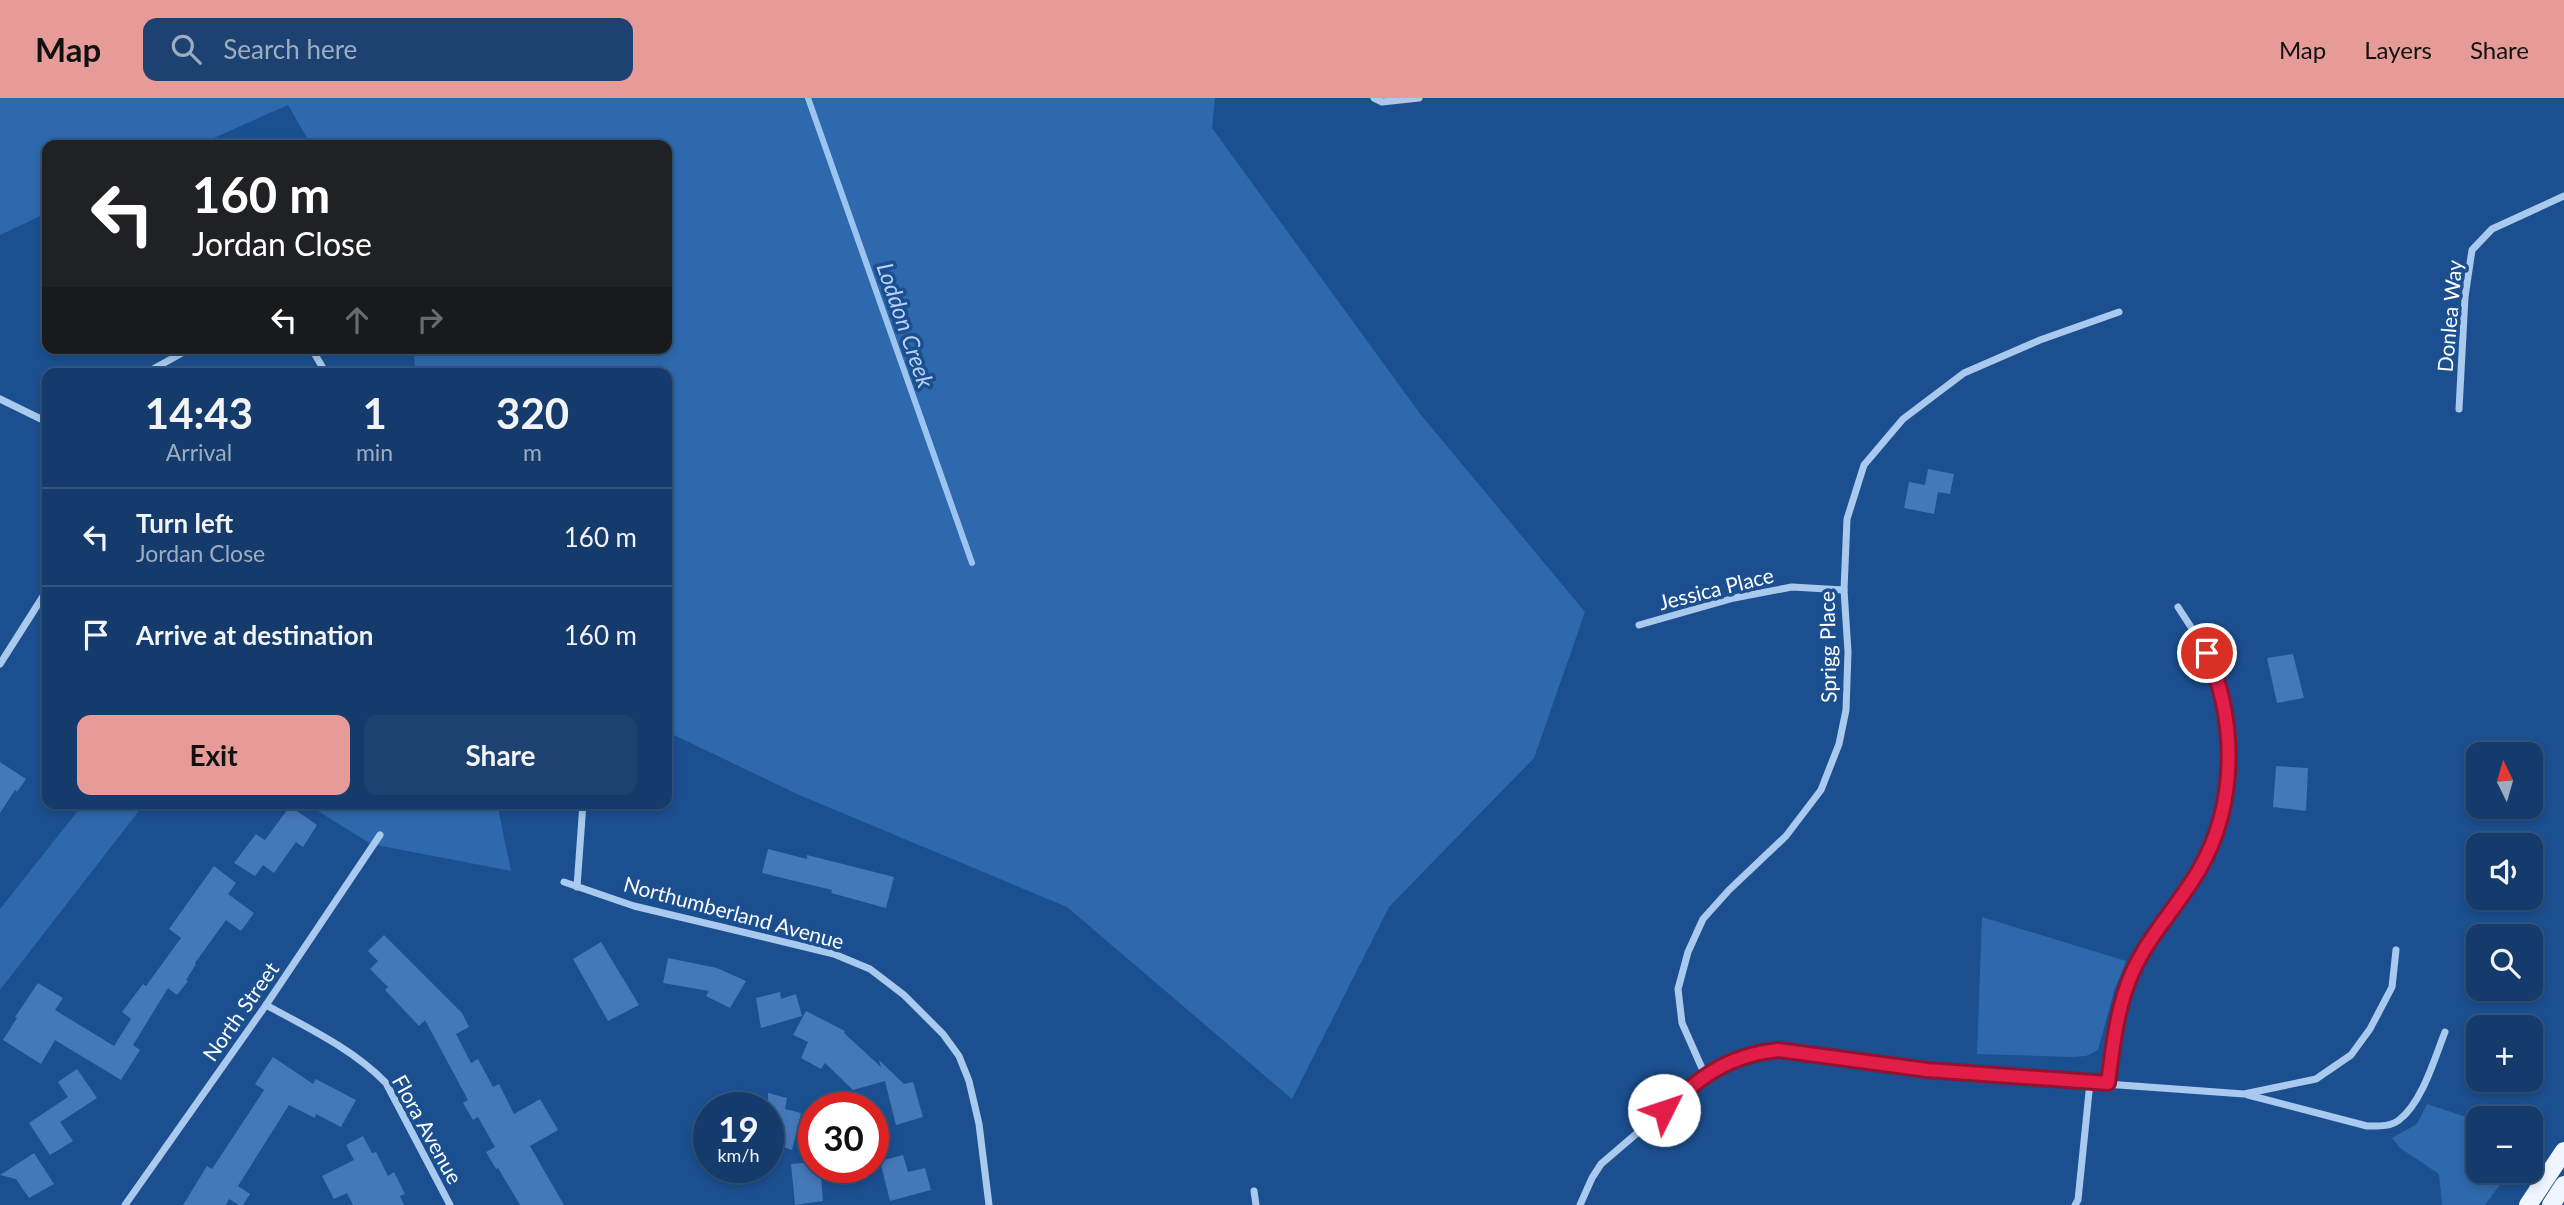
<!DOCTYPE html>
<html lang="en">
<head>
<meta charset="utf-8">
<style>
  :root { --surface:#143b6b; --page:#1d4271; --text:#f1f3f6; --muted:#9dadc1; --line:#33557e; --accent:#e69b98 }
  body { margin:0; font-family:Lato,sans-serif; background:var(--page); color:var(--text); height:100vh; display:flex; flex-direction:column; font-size:26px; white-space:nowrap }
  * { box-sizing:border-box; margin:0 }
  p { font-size:23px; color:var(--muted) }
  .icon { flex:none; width:38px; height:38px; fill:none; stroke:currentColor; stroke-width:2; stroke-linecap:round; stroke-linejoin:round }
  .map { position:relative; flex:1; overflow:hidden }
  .sheet { position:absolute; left:42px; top:270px; width:630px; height:441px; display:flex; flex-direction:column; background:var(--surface); border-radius:14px; box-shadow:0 4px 10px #0003,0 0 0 2px var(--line) }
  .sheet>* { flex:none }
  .top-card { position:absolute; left:42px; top:42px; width:630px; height:214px; border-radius:14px; box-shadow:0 4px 10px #0003,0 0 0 2px var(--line); background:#202124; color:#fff; overflow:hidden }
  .needle { width:46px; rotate:355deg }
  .buttons { position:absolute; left:2466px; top:644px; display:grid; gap:14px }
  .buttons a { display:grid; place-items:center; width:77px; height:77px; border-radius:14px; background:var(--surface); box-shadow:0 4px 10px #0003,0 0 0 2px var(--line); font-size:35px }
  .speed { position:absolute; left:693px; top:994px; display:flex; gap:14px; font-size:35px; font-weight:700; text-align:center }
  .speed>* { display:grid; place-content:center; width:91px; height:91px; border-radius:50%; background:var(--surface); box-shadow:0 4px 10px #0003,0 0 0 2px var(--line); line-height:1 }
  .speed small { font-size:18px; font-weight:400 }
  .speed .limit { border:10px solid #d22; background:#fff; color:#111 }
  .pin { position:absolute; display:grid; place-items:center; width:60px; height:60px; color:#fff; margin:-30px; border:4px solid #fff; border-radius:50%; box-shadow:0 2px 7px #0007 }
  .me { position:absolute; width:77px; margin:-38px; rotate:49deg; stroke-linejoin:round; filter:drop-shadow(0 0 5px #0008) }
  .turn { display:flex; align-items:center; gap:24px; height:147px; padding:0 35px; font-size:32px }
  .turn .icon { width:91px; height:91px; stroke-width:2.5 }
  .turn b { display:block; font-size:49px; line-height:60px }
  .lanes { display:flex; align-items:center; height:66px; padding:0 35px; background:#0003; justify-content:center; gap:35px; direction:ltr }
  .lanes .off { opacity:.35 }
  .eta { display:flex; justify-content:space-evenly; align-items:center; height:119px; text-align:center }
  .eta b { font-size:42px; font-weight:700; line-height:49px }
  .button { display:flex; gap:14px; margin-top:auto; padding:14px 35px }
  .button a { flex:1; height:80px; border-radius:14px; background:var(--accent); color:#111; font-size:28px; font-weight:700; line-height:80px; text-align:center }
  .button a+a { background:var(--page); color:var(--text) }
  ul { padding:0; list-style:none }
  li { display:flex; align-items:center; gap:21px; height:98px; padding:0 35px; border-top:2px solid var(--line) }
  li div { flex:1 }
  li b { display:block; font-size:26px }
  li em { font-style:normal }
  header { display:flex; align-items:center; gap:42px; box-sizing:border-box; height:98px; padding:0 35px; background:var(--accent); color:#111 }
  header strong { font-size:33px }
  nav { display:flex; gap:38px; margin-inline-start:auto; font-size:24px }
  .search { width:490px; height:63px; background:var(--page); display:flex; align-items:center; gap:18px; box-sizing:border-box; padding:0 24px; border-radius:14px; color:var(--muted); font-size:26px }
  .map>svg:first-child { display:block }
</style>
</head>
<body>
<header>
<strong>Map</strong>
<div class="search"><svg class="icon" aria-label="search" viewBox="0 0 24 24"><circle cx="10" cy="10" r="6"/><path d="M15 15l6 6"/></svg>Search here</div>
<nav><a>Map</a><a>Layers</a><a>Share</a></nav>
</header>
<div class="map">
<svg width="2564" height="1107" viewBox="0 0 2564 1107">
  <rect width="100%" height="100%" fill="#1b4f8f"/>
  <g fill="#2e69ad">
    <polygon points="0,0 1215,0 1212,30 1421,317 1585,514 1534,660 1389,809 1292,1001 1067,809 797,696 674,637 667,557 667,275 416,275 413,250 667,250 667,47 311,47 288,7 198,47 47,47 47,115 0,137"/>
    <polygon points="84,705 145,705 0,892 0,811"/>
    <polygon points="305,705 497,705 511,773 371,746"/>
    <polygon points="1982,819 2126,863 2114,893 2098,952 2086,958 2073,959 1977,956"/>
    <polygon points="2427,1006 2478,1023 2478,1073 2510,1073 2485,1107 2442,1107 2439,1076 2400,1050 2392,1040 2417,1026"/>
  </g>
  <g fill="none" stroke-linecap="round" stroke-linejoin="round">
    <polyline stroke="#9cc4f0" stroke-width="6" points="808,0 972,465"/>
  </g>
  <g fill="#4478b7">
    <polygon points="1928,371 1954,376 1950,396 1938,394 1934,416 1904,410 1909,384 1925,387"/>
    <polygon points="2293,556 2304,600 2277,605 2267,560"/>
    <polygon points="0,664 26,681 17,694 15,692 0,715"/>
    <polygon points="2276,668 2308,670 2306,713 2273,709"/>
    <polygon points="290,708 317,727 303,749 296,744 274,775 263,767 255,778 234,765 256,736 265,742"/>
    <polygon points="768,751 807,761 807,757 894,779 886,810 831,795 832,792 762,775"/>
    <polygon points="214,768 236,785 228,796 254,815 241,833 226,822 195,865 196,866 186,882 188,883 177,897 168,890 133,947 140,952 121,982 55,942 41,966 3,942 17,920 15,919 38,885 63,900 55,912 114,948 131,921 122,914 143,886 146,888 181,840 169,831"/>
    <polygon points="384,837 462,915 469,929 456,936 471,965 478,961 493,989 499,986 514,1016 540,1001 558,1032 530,1048 564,1107 520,1107 498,1070 496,1071 486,1054 495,1049 478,1019 473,1022 463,1005 468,1002 425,922 419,928 385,892 388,889 370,871 378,863 368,853"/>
    <polygon points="601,844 639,907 608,923 573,861"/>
    <polygon points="668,860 717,870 746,883 730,910 706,898 709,893 663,885"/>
    <polygon points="780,894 781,901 796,896 802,918 761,930 756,900"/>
    <polygon points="806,913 845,933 844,935 881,969 879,962 904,986 913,984 923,1019 896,1027 885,983 853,992 825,965 821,971 801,960 808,944 793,937"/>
    <polygon points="273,959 313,986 316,981 356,1002 341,1029 316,1016 315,1020 289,1007 238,1088 250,1096 243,1107 239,1107 229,1101 226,1107 183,1107 207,1068 212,1071 264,992 255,986"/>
    <polygon points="77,971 97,1000 60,1024 73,1043 50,1057 29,1025 68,999 58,984"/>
    <polygon points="768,995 787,1000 785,1011 801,1015 792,1052 768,1044"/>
    <polygon points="363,1038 372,1055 376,1054 388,1078 394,1074 405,1096 400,1098 404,1107 353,1107 347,1095 334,1101 322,1078 354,1062 346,1047"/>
    <polygon points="34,1055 54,1086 29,1100 16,1081 0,1077"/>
    <polygon points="903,1057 908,1074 925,1070 931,1092 890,1103 880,1063"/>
    <polygon points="814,1064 814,1069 820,1069 823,1103 795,1107 791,1066"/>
  </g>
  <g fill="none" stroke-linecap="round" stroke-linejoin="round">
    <g stroke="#a9c9ee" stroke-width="7">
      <polyline points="1374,0 1382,4 1419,0"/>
      <polyline points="311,250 326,275"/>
      <polyline points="146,275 191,250"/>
      <polyline points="0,301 47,324"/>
      <polyline points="2459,311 2465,199 2472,152 2492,131 2564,98"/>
      <polyline points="1639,527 1734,500 1792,489 1844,492"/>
      <polyline points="0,566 47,492"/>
      <polyline points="564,784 634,808 834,856 870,871 904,897 943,936 959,958 969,983 979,1026 989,1107"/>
      <polyline points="577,789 583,705"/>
      <path d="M266 907C308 930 353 951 386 985L450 1107"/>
      <polyline points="1705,977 1682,925 1678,891 1688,854 1703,821 1729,792 1786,738 1821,692 1839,646 1846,612 1848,554 1844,492 1847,421 1864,367 1903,321 1964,275 2040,242 2119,214"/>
      <path d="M2107 985C2113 948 2117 910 2131 876 2148 838 2177 809 2198 774 2231 720 2238 643 2219 583 2211 556 2193 533 2178 509"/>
      <path d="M2248 997 2367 1028C2378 1028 2390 1029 2399 1022 2422 1005 2435 959 2445 934"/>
      <polyline points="1254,1093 1256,1107"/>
      <polyline points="125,1107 266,907 380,737"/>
      <polyline points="1580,1107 1592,1080 1601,1066 1705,977 1733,963 1759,954 1778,952 1803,954 1927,973 2244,996 2316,981 2351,957 2370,931 2392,889 2396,852"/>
      <polyline points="2075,1107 2078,1102 2090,984"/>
    </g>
    <g stroke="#f0f6ff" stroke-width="18">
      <polyline points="2528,1107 2564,1053"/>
      <polyline points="2551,1107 2564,1087"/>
    </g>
  </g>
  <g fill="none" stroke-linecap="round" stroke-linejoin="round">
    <g stroke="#92132f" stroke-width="18">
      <path id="route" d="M1664 1012C1702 979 1725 958 1778 952L1927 972 2108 985C2113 948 2117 909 2132 875 2149 837 2178 808 2199 772 2237 707 2237 624 2207 555"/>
    </g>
    <use href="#route" stroke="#e11d48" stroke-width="12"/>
  </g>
  <g text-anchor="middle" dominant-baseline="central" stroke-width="7" stroke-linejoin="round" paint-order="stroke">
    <g font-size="21" fill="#fff" stroke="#1b4f8f">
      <text transform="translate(2449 218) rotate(-85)">Donlea Way</text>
      <text transform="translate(1716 490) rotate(-14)">Jessica Place</text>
      <text transform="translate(1827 549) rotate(-91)">Sprigg Place</text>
      <text transform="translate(734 814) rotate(15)">Northumberland Avenue</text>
      <text transform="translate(240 913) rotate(-55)">North Street</text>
      <text transform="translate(428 1031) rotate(61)">Flora Avenue</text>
    </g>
    <g font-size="23" font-style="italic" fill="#b5d3f5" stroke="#1b4f8f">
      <text transform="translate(906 227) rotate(71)">Loddon Creek</text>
    </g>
  </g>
</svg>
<div class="buttons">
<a><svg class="needle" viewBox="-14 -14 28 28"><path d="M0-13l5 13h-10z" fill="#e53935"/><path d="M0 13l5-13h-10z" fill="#9dadc1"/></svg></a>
<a><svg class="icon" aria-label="sound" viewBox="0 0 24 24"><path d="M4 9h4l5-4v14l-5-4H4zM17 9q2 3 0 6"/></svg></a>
<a><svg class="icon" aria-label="search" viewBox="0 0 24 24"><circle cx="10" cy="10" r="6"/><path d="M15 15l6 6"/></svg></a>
<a>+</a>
<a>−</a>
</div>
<div class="speed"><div>19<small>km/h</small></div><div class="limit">30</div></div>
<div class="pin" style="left:2207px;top:555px;background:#d93025"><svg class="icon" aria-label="arrive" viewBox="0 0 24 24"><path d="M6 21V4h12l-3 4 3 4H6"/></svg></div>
<svg class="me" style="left:1664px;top:1012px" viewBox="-20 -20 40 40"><circle r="19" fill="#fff"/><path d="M0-13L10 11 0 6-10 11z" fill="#e11d48"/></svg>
<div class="top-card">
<div class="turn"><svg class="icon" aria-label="left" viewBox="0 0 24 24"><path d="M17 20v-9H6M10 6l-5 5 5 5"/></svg><div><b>160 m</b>Jordan Close</div></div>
<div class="lanes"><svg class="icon" aria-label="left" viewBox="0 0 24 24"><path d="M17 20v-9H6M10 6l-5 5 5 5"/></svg><svg class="icon off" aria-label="ahead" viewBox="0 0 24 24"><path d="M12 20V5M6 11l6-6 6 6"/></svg><svg class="icon off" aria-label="right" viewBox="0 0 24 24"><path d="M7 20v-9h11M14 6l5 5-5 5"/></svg></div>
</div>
<section class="sheet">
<div class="eta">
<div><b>14:43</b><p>Arrival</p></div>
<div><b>1</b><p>min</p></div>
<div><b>320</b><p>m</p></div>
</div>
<ul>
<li><svg class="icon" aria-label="left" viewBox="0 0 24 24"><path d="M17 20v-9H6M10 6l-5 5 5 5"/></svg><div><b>Turn left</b><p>Jordan Close</p></div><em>160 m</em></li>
<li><svg class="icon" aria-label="arrive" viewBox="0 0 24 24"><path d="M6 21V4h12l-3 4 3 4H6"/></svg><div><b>Arrive at destination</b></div><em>160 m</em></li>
</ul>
<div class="button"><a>Exit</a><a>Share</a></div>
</section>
</div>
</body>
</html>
